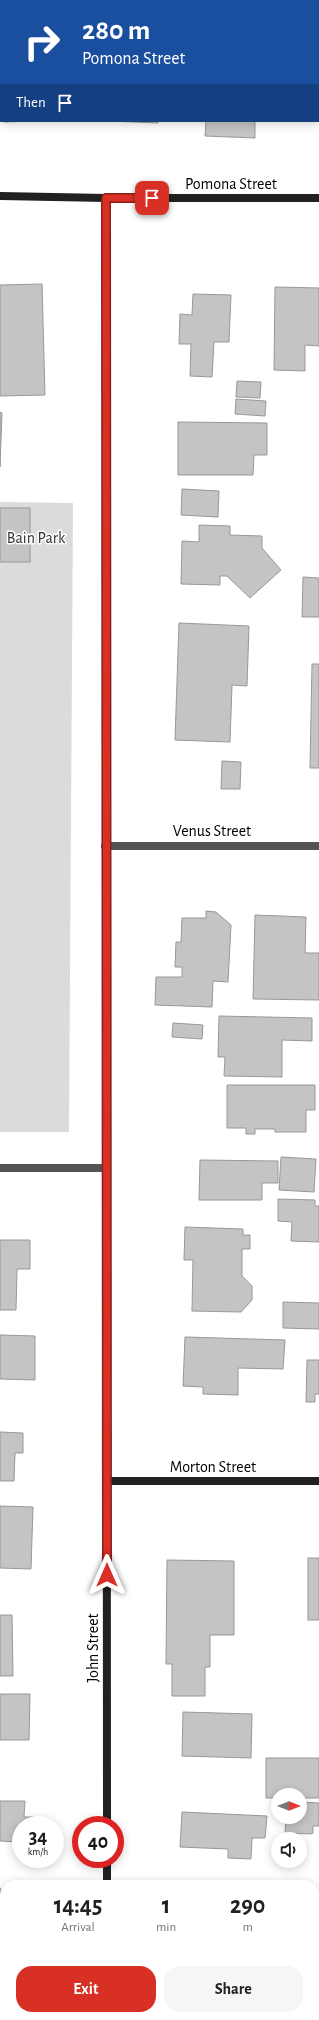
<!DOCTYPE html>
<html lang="en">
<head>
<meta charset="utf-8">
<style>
  :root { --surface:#fff; --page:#f6f6f6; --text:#202124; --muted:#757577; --accent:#d93025 }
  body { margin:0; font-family:"Alegreya Sans",sans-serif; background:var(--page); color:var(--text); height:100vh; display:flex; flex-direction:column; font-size:15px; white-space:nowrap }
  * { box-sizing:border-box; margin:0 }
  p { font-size:13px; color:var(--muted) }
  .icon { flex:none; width:22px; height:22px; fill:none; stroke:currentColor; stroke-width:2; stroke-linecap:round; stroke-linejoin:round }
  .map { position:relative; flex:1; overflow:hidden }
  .side { position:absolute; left:0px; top:1880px; width:319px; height:140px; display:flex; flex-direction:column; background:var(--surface); border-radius:16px 16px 0 0; box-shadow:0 2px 10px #0003 }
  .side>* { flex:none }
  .guide { position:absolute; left:0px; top:0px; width:319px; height:122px; box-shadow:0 2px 10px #0003; background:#1a4fa0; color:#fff; overflow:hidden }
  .needle { width:26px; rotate:90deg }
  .controls { position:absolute; left:271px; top:1788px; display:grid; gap:8px }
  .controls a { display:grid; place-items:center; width:36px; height:36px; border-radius:50%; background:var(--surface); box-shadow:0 2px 10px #0003; font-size:20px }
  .speed { position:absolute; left:12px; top:1816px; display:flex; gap:8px; font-size:20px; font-weight:700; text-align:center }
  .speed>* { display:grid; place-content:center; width:52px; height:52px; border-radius:50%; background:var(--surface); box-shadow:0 2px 10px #0003; line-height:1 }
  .speed small { font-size:10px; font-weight:400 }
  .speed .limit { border:6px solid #d22; background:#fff; color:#111 }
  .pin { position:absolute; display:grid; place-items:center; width:34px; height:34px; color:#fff; margin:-17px; border-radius:8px; box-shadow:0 2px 6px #0006 }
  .me { position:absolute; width:44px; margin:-22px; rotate:0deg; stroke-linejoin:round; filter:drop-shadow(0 0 3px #0008) }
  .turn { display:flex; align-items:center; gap:14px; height:84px; padding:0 16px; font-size:18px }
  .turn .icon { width:52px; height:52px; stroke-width:2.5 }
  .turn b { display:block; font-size:28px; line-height:34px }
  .then { display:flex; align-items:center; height:38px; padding:0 16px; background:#0003; gap:8px; font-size:15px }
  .eta { display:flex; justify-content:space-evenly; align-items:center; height:68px; text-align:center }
  .eta b { font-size:24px; font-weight:600; line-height:28px }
  .button { display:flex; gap:8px; margin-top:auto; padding:8px 16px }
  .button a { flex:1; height:46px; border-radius:16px; background:var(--accent); color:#fff; font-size:16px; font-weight:600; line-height:46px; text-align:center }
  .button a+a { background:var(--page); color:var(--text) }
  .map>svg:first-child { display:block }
</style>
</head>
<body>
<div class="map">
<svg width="319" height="2020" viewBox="0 0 319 2020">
  <rect width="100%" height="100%" fill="#fff"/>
  <polygon fill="#dbdbdb" points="0,502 73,503 69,1132 0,1132"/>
  <g fill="#c4c4c4" stroke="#989898">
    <polygon points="97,0 131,0 97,1"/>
    <polygon points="205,0 256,0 205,1"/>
    <rect x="318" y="3" width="1" height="114"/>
    <polygon points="4,121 37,121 4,122"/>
    <polygon points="110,121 158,121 158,123"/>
    <polygon points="206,121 255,121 255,138 205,136"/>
    <polygon points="42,284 45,395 0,396 0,285"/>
    <polygon points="275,287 319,288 319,346 305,345 305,371 274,370"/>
    <polygon points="193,294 231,295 229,342 214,342 212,377 190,376 191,344 179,344 180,314 192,315"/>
    <polygon points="237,381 261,382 260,398 236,397"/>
    <polygon points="236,399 266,401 265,416 235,414"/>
    <polygon points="0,412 2,413 0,467"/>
    <polygon points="178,422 267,423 267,455 254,455 253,475 178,475"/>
    <polygon points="182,489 219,491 218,517 181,515"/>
    <rect x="0" y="508" width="30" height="54"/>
    <polygon points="199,525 230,526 230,535 262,536 262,548 281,570 250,598 227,576 220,576 220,585 181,584 182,541 199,542"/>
    <polygon points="303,577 319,578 319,617 302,617"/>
    <polygon points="179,623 249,626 247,686 232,685 230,742 175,740"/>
    <polygon points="312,664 319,664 319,768 310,768"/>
    <polygon points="222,761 241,762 240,789 221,789"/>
    <polygon points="206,911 216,912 231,925 228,982 213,981 212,1007 155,1005 156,977 182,977 182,967 175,967 176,942 181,942 182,918 206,918"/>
    <polygon points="255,915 306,917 305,953 319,953 319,1000 253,999"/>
    <polygon points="219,1016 312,1018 312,1041 282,1040 282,1077 224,1076 225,1057 218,1057"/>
    <polygon points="173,1023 203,1025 202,1039 172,1037"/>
    <polygon points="227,1085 315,1085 315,1110 306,1110 306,1132 275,1132 275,1129 255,1129 255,1134 246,1134 246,1128 227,1128"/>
    <polygon points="281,1157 316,1159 314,1192 279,1190"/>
    <polygon points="200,1160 278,1161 278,1183 262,1183 262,1200 199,1200"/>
    <polygon points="278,1199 315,1200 315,1206 319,1206 319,1242 291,1241 292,1222 278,1221"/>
    <polygon points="185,1227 243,1229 243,1235 250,1235 250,1249 242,1249 242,1276 252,1286 252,1300 241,1312 192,1311 193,1260 184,1260"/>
    <polygon points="0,1240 30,1240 30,1269 17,1269 16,1310 0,1310"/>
    <polygon points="283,1302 319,1303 319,1329 283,1328"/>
    <polygon points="0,1335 35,1336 35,1380 0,1379"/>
    <polygon points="185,1337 285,1340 283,1369 238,1368 238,1395 203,1394 203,1387 183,1386"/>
    <polygon points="307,1360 319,1360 319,1394 315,1394 315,1402 306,1402"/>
    <polygon points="0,1432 23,1433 23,1453 15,1453 14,1481 0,1481"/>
    <polygon points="0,1506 33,1507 31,1569 0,1568"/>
    <rect x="308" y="1558" width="11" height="62"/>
    <polygon points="167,1560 234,1561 234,1635 210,1635 210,1667 205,1667 205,1696 172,1696 172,1664 166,1664"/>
    <polygon points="0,1615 12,1615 13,1676 0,1676"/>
    <polygon points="0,1694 30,1694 29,1740 0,1740"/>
    <polygon points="183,1712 252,1714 251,1758 182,1756"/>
    <polygon points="266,1758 319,1758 319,1798 300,1798 300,1795 278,1795 278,1798 266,1798"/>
    <polygon points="0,1801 25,1801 24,1817 33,1817 33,1825 21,1825 21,1842 0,1841"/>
    <polygon points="300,1802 319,1803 319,1826 313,1826 313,1833 311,1834 285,1833 286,1817 300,1817"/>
    <polygon points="182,1812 267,1816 265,1838 252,1838 251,1859 228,1858 228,1849 180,1847"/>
    <rect x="187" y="1881" width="37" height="4"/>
    <rect x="0" y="1889" width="5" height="55"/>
    <polygon points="0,1981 5,1981 5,2015 22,2015 22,2020 0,2020"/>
    <polygon points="314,2002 319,2002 319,2020 309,2020 309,2015 314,2015"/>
    <rect x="177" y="2015" width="51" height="5"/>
    <polygon points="243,2015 295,2015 294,2020 243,2020"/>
  </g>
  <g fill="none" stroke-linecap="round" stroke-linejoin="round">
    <g stroke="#545454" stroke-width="8">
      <polyline points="106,198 106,275"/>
      <polyline points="105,846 319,846"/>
      <polyline points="0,1168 107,1168"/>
    </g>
    <g stroke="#212121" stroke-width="8">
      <polyline points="0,196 106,198 319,198"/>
      <polyline points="106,275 107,1825"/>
      <polyline points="107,1481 319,1481"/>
      <polyline points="107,1859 107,1885"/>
      <polyline points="107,2015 107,2020"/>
    </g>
  </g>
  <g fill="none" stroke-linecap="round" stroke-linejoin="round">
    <g stroke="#8d1f18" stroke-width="10">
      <polyline id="route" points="107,1575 106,198 152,198"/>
    </g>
    <use href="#route" stroke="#d93025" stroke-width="7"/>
  </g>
  <g text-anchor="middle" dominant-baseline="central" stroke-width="3" stroke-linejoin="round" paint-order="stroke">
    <g font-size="16" fill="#000" stroke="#fff">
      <text x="231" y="184">Pomona Street</text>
      <text x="212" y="831">Venus Street</text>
      <text x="213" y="1467">Morton Street</text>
      <text transform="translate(93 1648) rotate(-90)">John Street</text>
    </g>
    <g font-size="16" fill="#323232" stroke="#fff">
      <text x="36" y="538">Bain Park</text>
    </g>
  </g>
</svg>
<div class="controls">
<a><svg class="needle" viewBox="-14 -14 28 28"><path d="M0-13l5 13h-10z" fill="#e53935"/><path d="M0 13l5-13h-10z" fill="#757577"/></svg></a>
<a><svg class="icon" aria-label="sound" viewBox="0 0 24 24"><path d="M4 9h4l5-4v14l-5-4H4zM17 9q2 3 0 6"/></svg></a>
</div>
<div class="speed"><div>34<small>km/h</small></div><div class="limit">40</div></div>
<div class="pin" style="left:152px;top:198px;background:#d93025"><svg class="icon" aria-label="arrive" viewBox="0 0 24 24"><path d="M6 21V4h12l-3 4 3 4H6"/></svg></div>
<svg class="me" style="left:107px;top:1575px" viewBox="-20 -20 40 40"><path d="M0-17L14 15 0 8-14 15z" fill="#d93025" stroke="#fff" stroke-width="4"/></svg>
<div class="guide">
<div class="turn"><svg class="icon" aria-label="right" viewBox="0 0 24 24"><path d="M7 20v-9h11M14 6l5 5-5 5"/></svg><div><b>280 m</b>Pomona Street</div></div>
<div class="then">Then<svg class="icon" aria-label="arrive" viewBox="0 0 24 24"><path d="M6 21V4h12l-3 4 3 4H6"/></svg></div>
</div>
<section class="side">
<div class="eta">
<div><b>14:45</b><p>Arrival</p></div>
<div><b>1</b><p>min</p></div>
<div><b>290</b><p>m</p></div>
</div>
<div class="button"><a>Exit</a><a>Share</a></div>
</section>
</div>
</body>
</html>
